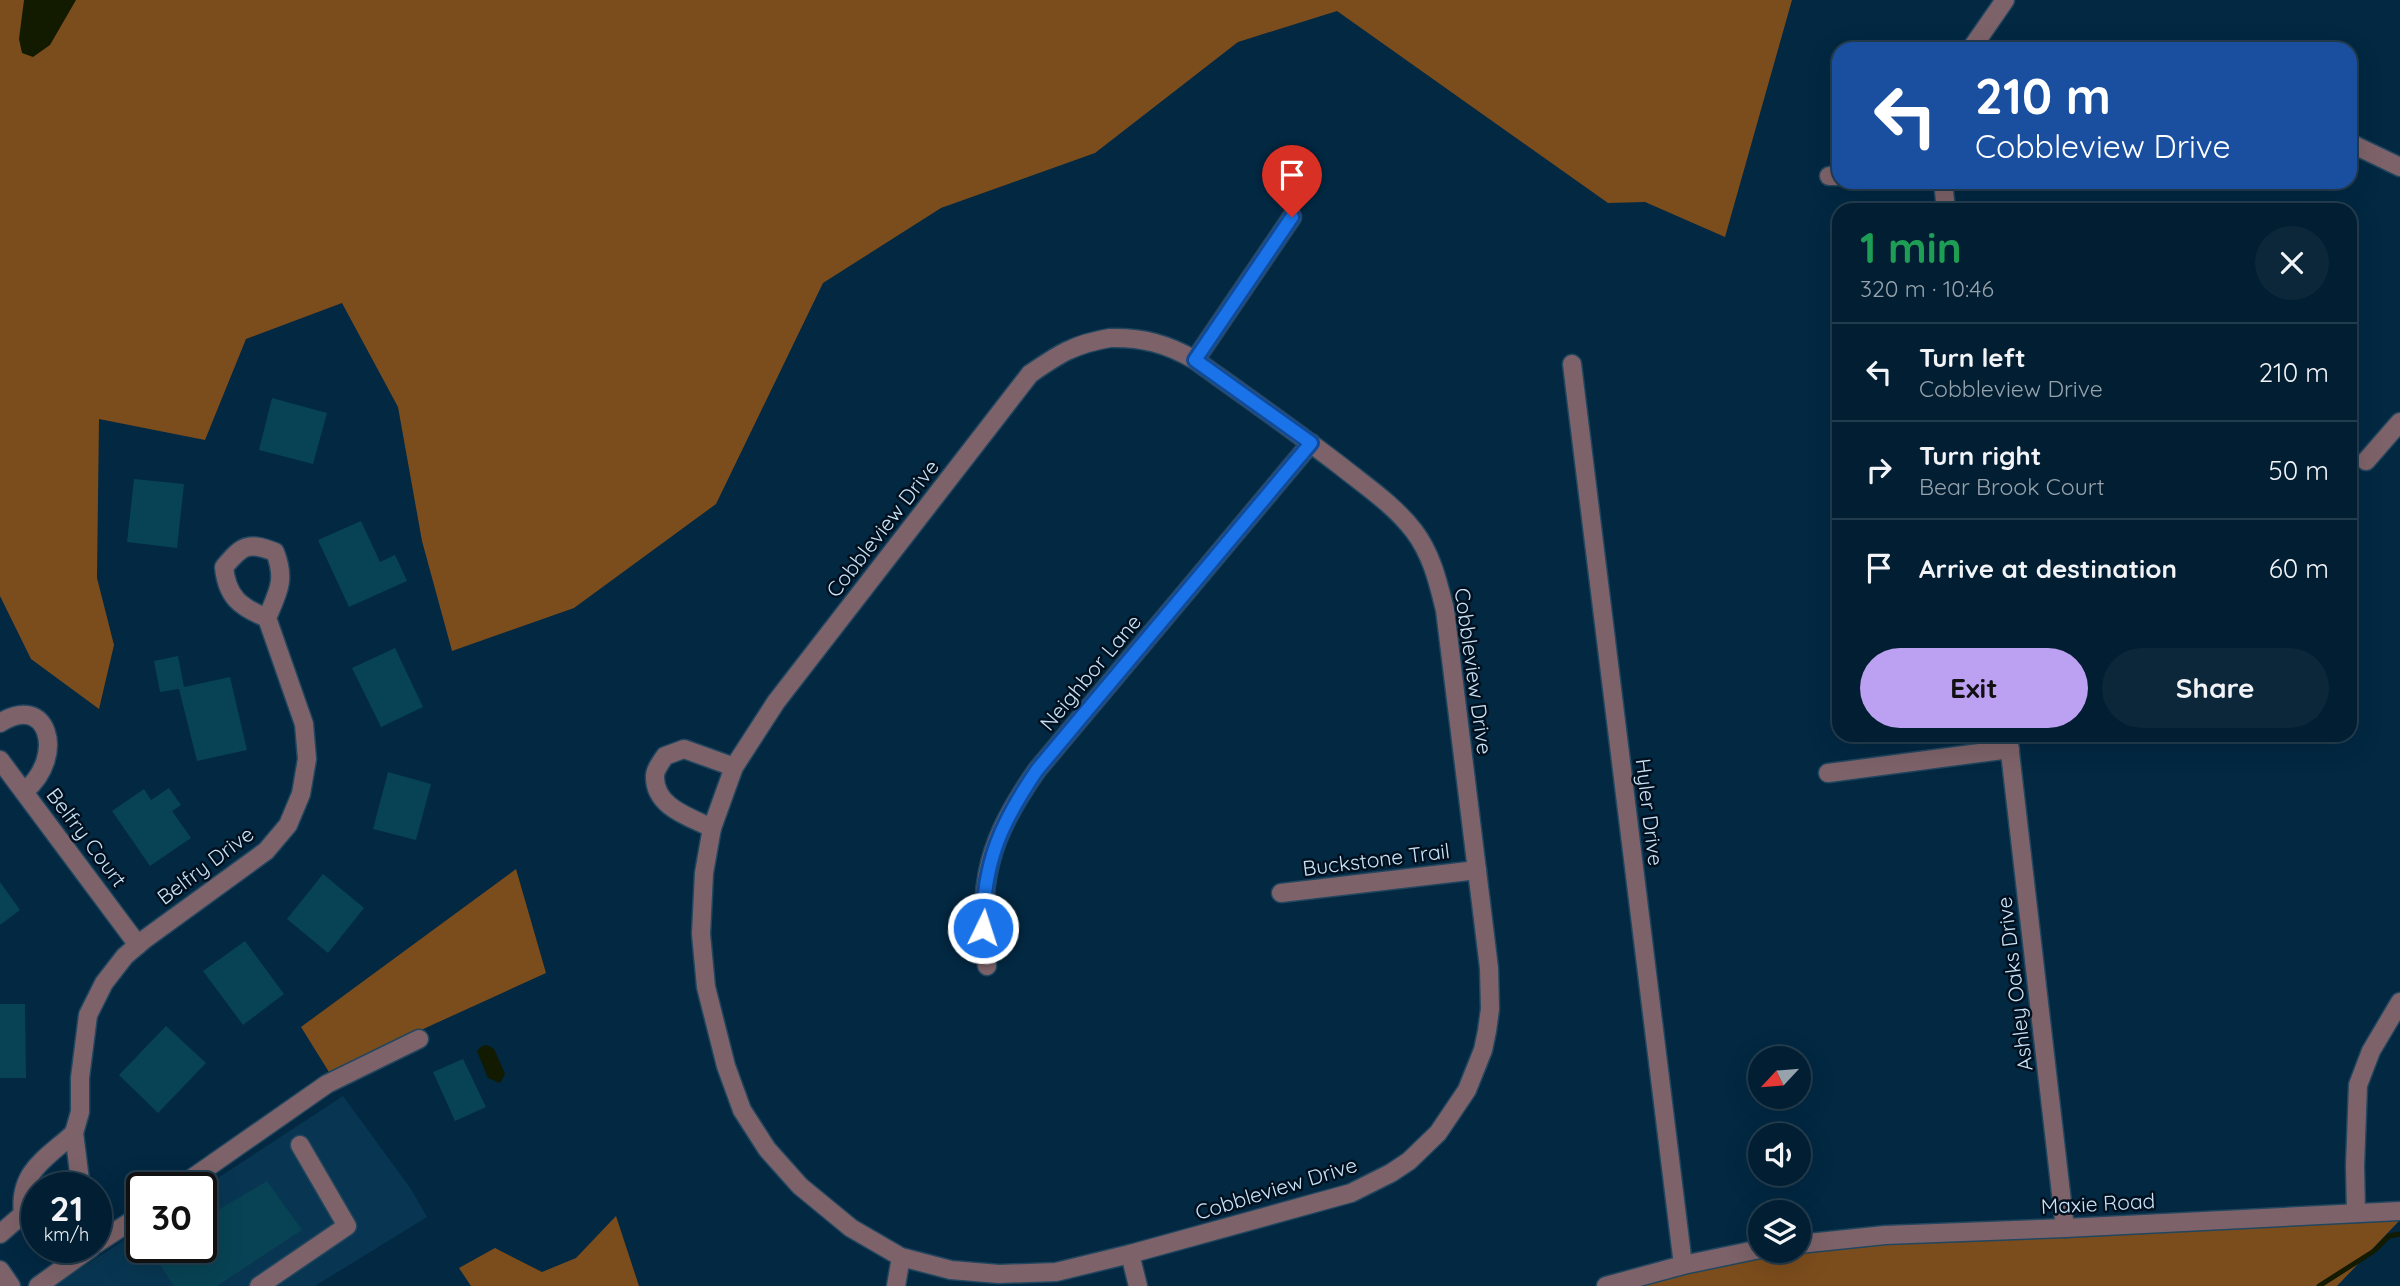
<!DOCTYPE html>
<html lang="en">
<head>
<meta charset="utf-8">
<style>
  :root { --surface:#021e32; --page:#0c273a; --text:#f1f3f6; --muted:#96a2ac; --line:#233c4d; --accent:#bca0f2 }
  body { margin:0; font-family:Quicksand,sans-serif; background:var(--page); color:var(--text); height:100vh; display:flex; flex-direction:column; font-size:26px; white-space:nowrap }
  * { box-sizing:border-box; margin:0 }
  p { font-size:23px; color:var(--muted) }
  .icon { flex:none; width:38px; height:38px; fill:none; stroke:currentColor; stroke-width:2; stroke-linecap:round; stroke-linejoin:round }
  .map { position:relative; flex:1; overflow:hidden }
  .details { position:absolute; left:1832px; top:203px; width:525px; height:539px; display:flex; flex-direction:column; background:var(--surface); border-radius:21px; box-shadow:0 7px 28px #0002,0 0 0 2px var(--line) }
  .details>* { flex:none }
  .top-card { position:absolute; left:1832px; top:42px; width:525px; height:147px; border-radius:21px; box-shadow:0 7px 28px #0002,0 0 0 2px var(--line); background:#1a4fa0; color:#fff; overflow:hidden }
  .needle { width:46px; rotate:244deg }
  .buttons { position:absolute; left:1748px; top:1046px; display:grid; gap:14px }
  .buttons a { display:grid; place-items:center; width:63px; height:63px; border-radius:50%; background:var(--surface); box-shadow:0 7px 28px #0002,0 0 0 2px var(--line); font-size:35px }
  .speed { position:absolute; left:21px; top:1172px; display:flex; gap:14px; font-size:35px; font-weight:700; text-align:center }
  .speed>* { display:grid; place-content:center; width:91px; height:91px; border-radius:50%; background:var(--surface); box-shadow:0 7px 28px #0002,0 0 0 2px var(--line); line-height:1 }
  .speed small { font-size:18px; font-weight:400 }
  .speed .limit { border:4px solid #111; border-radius:10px; background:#fff; color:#111 }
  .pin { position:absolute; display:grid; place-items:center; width:60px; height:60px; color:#fff; margin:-72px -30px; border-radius:50% 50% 50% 0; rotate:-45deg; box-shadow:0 0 7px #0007 }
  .pin .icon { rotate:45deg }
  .me { position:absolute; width:77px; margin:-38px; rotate:4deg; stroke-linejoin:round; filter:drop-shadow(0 0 5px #0008) }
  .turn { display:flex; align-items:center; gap:24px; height:147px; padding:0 28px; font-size:32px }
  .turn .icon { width:91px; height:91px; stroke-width:2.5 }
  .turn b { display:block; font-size:49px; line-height:60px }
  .round { display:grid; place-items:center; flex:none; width:74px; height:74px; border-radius:37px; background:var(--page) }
  .overview { display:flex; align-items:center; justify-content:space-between; height:119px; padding:0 28px }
  h1 { font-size:42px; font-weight:700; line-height:52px; color:#1e9e55 }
  .action { display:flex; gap:14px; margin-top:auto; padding:14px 28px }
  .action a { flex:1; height:80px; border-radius:42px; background:var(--accent); color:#111; font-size:28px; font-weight:700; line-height:80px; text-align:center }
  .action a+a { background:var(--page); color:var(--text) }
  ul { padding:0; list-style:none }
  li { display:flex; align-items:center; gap:21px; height:98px; padding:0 28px; border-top:2px solid var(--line) }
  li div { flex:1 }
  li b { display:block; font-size:26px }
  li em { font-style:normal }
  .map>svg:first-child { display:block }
</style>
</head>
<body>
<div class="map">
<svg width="2400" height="1286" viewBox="0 0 2400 1286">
  <rect width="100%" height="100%" fill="#022842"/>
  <polygon fill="#083652" points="343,1096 411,1189 427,1217 315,1286 54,1286 142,1228 142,1248 201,1248 201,1189"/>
  <g fill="#7c4d1c">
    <polygon points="0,0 1792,0 1725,237 1645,202 1608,203 1337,11 1238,42 1095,153 941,208 823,283 716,504 574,608 452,651 422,541 398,407 342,303 246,339 205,440 99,419 97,578 114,645 99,709 31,659 0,596"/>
    <polygon points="516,869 546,973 329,1072 301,1027"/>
    <polygon points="2400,1211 2400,1220 2337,1286 1606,1286 1760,1251 1799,1251 1799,1244"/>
    <polygon points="616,1216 639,1286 471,1286 459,1268 495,1248 542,1272 576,1258"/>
  </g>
  <g fill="#121a00">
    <polygon points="24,0 76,0 50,45 33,57 22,53 19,39"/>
    <polygon points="487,1045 494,1049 505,1074 500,1083 488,1078 477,1051 482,1046"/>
  </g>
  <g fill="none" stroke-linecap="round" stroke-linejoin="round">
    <polyline stroke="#121a00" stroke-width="5" points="2319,1286 2374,1251 2389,1236 2400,1234"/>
  </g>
  <g fill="#074354">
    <polygon points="272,398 327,413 313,464 259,450"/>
    <polygon points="134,479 184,484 177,548 127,542"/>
    <polygon points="361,521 380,562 395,555 407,581 349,607 318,540"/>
    <polygon points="395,648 423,707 381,727 352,668"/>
    <polygon points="178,656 184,687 230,677 247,750 197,761 179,689 160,692 154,661"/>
    <polygon points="388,772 431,784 416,840 373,829"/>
    <polygon points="169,788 181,805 172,811 191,838 150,866 112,811 144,789 151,800"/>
    <polygon points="323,874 364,908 328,953 287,919"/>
    <polygon points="0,882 20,910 0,925"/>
    <polygon points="245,941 284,994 243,1025 203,971"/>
    <polygon points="0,1004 25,1004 26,1078 0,1078"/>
    <polygon points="166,1026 206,1063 158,1113 119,1075"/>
    <polygon points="463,1059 486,1107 455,1121 433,1072"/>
    <polygon points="267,1181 302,1230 217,1286 174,1286 149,1248 201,1248 201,1220"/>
  </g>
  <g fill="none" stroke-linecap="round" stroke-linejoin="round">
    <g stroke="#22465f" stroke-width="21">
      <g id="minor">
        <polyline points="1971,49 2005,0"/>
        <polyline points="2350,143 2400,167"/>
        <polyline points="1829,176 1839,176"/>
        <polyline points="1943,182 1946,210"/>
        <path d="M1110 338C1142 337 1167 344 1195 360 1244 395 1294 430 1342 467 1367 487 1394 505 1414 531 1432 555 1438 582 1445 610L1489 968 1490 1009 1487 1031 1483 1050 1467 1090 1438 1133 1409 1161 1391 1173 1351 1193 1130 1254 1056 1272 999 1274 951 1270 901 1257 851 1228 800 1186 767 1149 742 1110 726 1066 706 987 701 934 704 873 712 828 734 767 776 702 1030 374C1059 354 1074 344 1110 338Z"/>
        <polyline points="1195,360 1292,217"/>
        <polyline points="1572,364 1683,1265"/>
        <polyline points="2366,461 2400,422"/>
        <path d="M0 723C47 692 67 755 25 791"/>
        <polyline points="2008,735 2065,1228"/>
        <polyline points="0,760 138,945"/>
        <polyline points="1828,773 2010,749"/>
        <path d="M712 828C690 817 654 807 655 776 655 770 661 762 665 756L684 749 734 767"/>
        <polyline points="1281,893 1477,870"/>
        <path d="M987 966C977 881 989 839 1037 770L1311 443"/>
        <path d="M81 1188 74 1133 80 1112V1078L88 1015 104 983 125 956 145 939 266 851 288 825 301 794 307 759 304 724 267 618C278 592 286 580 275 552 247 541 242 546 224 567 227 597 240 607 267 618"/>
        <polyline points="178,1188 327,1084 419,1039"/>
        <polyline points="2356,1213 2355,1166 2358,1085 2371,1051 2400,1002"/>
        <path d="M37 1218 23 1214C18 1171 47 1158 74 1133"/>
        <polyline points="0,1234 23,1214"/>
        <polyline points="96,1244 142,1214"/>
        <polyline points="1799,1244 1885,1235 2065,1228 2400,1211"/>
        <polyline points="1130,1254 1138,1286"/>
        <polyline points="0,1270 11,1286"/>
        <polyline points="38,1286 91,1248"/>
        <polyline points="259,1286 347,1226 300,1145"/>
        <polyline points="896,1286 901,1257"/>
        <polyline points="1606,1286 1683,1265 1760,1249"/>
      </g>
    </g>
    <use href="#minor" stroke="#7d6369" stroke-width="18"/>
  </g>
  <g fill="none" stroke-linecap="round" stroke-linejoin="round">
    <g stroke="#114b97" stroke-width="18">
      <path id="route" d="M983 928C983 862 1001 823 1037 770L1311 443 1195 360 1292 217"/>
    </g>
    <use href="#route" stroke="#1a73e8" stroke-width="12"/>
  </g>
  <g text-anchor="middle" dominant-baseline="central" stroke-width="5" stroke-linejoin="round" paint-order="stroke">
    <g font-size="21" fill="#cae3f8" stroke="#00101e">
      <text transform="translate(882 528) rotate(-52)">Cobbleview Drive</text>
      <text transform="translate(1474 671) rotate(82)">Cobbleview Drive</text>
      <text transform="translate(1090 672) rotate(-50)">Neighbor Lane</text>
      <text transform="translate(1650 812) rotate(83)">Hyler Drive</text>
      <text transform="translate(87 837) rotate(53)">Belfry Court</text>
      <text transform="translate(1376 859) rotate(-7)">Buckstone Trail</text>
      <text transform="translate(205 865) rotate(-37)">Belfry Drive</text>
      <text transform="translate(2014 984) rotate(-97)">Ashley Oaks Drive</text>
      <text transform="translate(1276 1188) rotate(-17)">Cobbleview Drive</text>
      <text transform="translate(2098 1203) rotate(-3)">Maxie Road</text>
    </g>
  </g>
</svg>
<div class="buttons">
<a><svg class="needle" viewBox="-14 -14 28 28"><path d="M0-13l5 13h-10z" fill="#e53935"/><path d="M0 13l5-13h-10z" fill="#96a2ac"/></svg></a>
<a><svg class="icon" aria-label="sound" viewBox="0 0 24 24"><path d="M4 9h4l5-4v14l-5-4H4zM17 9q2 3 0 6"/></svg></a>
<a><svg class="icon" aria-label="layers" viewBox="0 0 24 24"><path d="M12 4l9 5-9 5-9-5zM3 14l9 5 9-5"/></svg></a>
</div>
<div class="speed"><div>21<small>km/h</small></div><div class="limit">30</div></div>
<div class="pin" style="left:1292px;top:217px;background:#d93025"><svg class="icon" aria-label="arrive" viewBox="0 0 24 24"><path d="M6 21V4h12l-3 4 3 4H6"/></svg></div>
<svg class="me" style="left:983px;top:928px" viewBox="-20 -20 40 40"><circle r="17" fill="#1a73e8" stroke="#fff" stroke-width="3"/><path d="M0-11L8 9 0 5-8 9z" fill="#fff"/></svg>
<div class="top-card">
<div class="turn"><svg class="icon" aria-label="left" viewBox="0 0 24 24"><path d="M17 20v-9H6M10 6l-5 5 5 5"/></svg><div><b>210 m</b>Cobbleview Drive</div></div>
</div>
<section class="details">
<div class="overview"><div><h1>1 min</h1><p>320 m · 10:46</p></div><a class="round"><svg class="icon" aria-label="close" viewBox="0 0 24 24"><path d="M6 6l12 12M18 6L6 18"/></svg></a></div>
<ul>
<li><svg class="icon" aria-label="left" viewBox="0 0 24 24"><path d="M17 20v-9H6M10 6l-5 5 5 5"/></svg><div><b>Turn left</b><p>Cobbleview Drive</p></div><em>210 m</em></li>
<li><svg class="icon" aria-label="right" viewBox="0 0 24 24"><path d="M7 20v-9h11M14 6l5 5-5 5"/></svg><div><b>Turn right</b><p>Bear Brook Court</p></div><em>50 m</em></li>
<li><svg class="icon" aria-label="arrive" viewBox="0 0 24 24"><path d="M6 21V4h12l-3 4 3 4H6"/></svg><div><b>Arrive at destination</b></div><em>60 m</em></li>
</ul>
<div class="action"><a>Exit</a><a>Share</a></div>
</section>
</div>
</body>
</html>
